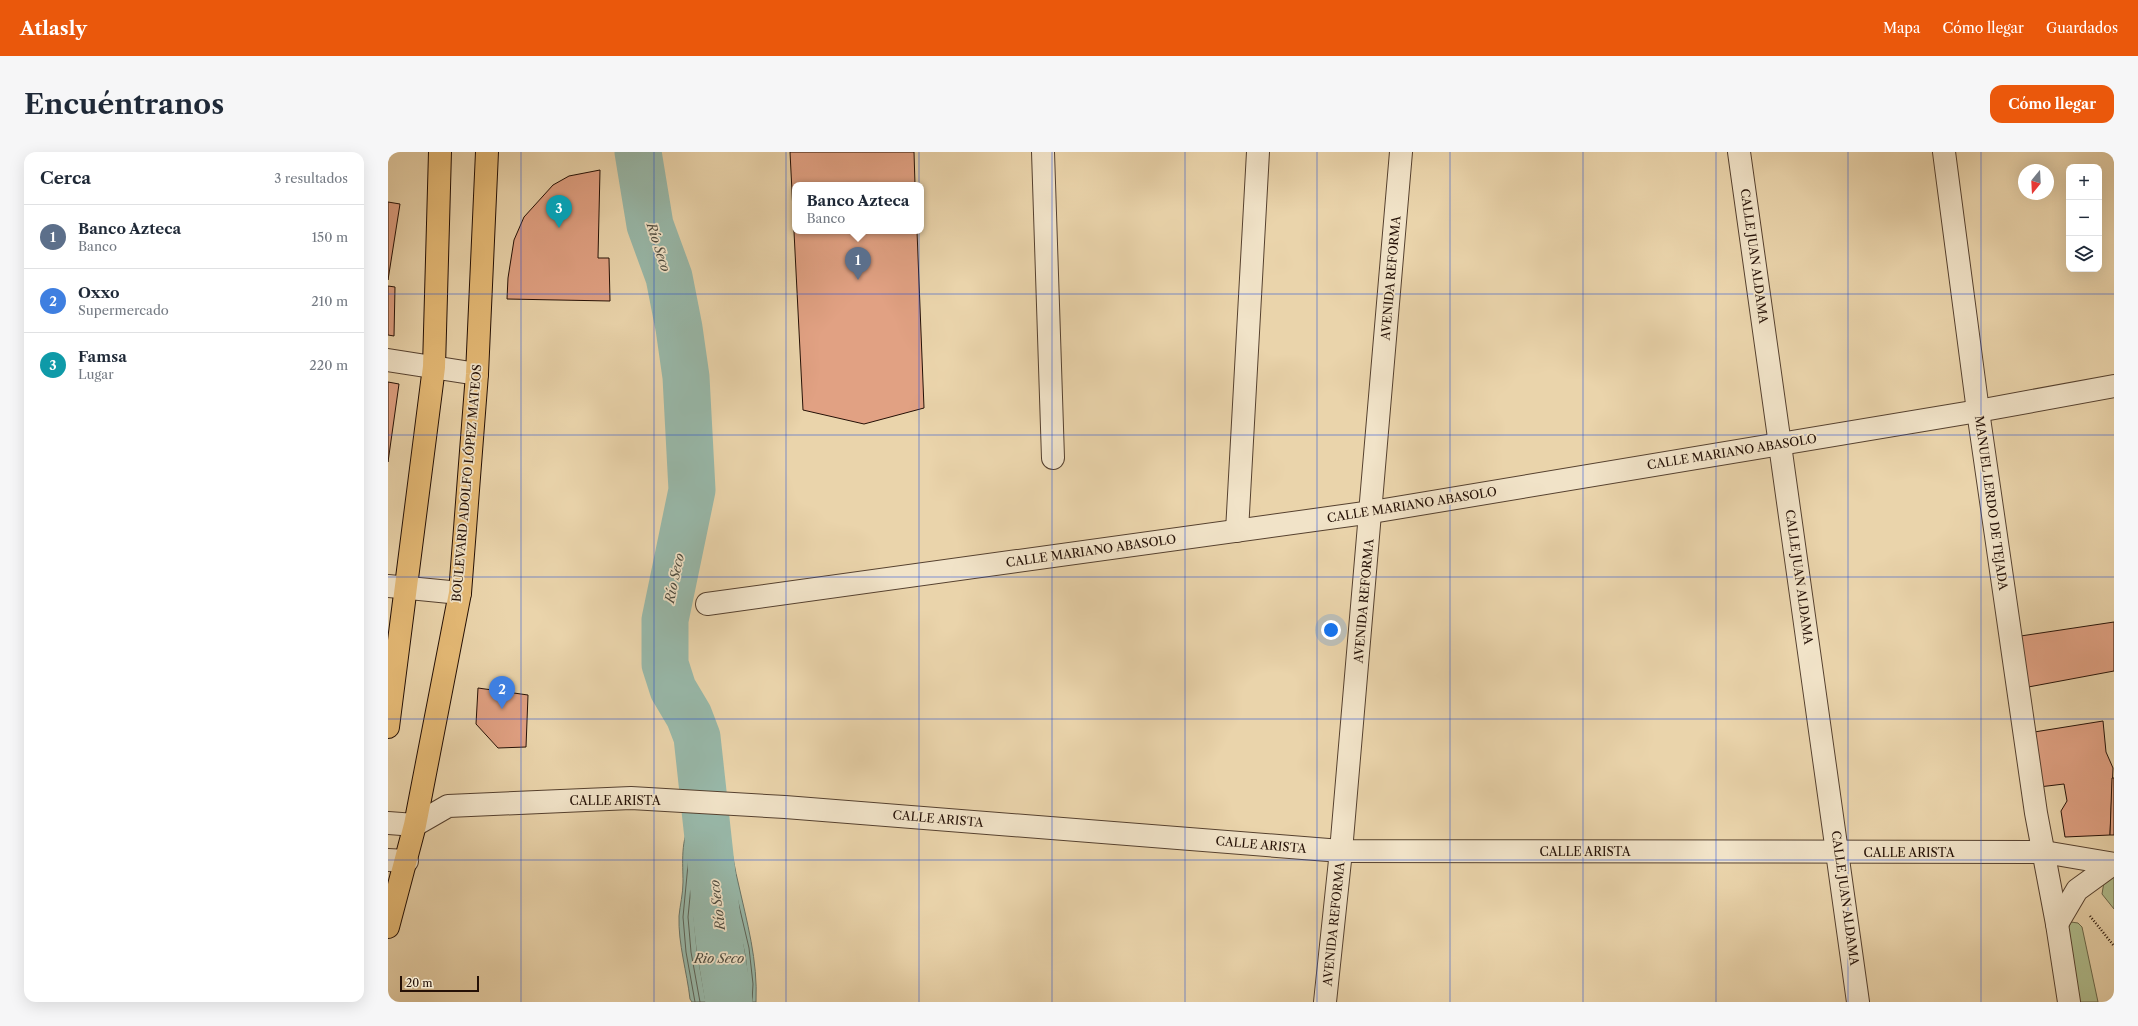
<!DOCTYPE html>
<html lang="es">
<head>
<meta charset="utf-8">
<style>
	body { margin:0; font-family:"Libre Caslon Text",serif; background:#f6f6f7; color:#1f2937 }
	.controls { position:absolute; right:12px; top:12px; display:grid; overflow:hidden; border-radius:8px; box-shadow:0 4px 16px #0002 }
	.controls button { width:36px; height:36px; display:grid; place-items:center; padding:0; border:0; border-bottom:1px solid #e0e1e3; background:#fff; color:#1f2937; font:20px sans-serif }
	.compass { position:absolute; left:1630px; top:12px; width:36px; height:36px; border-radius:50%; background:#fff; box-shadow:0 4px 16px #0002; rotate:198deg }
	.scale { position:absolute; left:12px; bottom:10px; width:79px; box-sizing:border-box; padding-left:4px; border:2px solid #241006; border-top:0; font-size:11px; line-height:14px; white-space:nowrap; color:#241006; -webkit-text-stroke:3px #f1e3c8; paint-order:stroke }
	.you { position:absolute; left:943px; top:478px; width:14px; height:14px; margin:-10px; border:3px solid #fff; border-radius:50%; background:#1a73e8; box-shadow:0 0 0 6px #1a73e833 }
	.badge { display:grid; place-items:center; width:26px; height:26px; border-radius:50%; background:#ea580c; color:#fff; font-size:13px; font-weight:700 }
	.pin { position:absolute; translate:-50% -33px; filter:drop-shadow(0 1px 2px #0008) }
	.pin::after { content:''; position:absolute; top:21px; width:14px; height:12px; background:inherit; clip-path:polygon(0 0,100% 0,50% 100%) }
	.popup { position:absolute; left:404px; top:30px; width:132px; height:52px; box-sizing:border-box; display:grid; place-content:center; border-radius:8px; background:#fff; filter:drop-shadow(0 1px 3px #0005); font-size:13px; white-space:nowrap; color:#747a83 }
	.popup b { font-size:15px; color:#1f2937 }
	.popup::after { content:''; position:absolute; left:50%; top:100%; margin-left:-8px; border:8px solid transparent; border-top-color:#fff }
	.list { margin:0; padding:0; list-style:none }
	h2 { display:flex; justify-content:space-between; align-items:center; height:52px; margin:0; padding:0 16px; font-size:17px }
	h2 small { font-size:13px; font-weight:400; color:#747a83 }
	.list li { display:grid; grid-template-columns:26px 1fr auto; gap:12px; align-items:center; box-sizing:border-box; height:64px; padding:0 16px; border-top:1px solid #e0e1e3 }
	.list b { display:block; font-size:15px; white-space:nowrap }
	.list p { margin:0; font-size:13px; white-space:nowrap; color:#747a83 }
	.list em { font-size:13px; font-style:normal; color:#747a83 }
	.icon { flex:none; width:22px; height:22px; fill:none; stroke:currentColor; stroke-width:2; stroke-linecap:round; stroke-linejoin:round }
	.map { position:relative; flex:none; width:1726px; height:850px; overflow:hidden; border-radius:12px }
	header { display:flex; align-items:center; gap:24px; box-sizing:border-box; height:56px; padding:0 20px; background:#ea580c; color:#fff }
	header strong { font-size:19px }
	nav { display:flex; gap:22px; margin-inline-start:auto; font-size:14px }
	.intro { display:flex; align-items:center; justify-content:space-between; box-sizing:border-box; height:96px; padding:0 24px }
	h1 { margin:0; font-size:28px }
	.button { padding:10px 18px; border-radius:12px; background:#ea580c; color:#fff; font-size:14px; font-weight:700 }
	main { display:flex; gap:24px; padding:0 24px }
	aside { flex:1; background:#fff; border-radius:12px; box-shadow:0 4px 16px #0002 }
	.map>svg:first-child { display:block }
	.green { fill:#b0be8e; stroke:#6a674a }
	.water { fill:#98b8a9; stroke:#6a7568 }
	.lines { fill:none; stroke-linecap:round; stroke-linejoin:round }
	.shore { stroke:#5e6458; stroke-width:1 }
	.river { stroke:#98b8a9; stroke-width:47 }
	.building { fill:#e1a183; stroke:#241006 }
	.minor-casing { stroke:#56412f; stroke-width:24 }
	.tertiary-casing { stroke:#56412f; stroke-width:24 }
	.primary-casing { stroke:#241006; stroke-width:24 }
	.path { stroke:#241006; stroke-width:2.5; stroke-dasharray:1 2; stroke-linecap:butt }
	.minor { stroke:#f1e3c8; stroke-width:22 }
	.tertiary { stroke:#f1e3c8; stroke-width:22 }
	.primary { stroke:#e5ba76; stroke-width:22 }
	.grid { fill:none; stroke:#1d4ed8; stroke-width:1; stroke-opacity:0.55 }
	.labels { text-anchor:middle; stroke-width:3.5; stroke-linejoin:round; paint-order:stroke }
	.street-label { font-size:12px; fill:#241006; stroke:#f1e3c8 }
	.water-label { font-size:13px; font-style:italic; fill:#4d4b3f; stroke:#f1e3c8 }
</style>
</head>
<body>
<header>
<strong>Atlasly</strong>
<nav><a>Mapa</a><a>Cómo llegar</a><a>Guardados</a></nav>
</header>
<div class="intro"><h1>Encuéntranos</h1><a class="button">Cómo llegar</a></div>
<main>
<aside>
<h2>Cerca<small>3 resultados</small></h2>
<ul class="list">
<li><span class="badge" style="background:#5c6f8a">1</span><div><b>Banco Azteca</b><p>Banco</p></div><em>150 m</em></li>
<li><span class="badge" style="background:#3f7fe0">2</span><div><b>Oxxo</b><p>Supermercado</p></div><em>210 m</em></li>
<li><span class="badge" style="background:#0f9aa8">3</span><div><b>Famsa</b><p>Lugar</p></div><em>220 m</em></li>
</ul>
</aside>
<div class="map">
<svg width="1726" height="850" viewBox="0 0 1726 850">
	<rect width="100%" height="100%" fill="#ead4ab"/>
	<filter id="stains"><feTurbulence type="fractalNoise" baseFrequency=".005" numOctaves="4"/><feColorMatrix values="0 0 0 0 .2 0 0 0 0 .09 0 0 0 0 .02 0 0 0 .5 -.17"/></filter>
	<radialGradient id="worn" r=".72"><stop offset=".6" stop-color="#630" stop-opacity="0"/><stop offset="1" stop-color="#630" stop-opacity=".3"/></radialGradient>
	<g class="green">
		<polygon points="1726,722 1726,757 1714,742 1716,730"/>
		<polygon points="1683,770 1690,771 1694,775 1710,850 1691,850 1680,777"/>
	</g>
	<path class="water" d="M319,666L331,669C345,691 344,706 350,730C359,770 370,809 368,850H304L302,847C299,820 290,792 291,764C292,753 295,742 295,730C295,712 292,686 304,670Z"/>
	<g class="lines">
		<g class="shore">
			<polyline points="307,850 298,800 295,765 303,681 307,674 319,670 329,673 337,687 342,702 344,724 361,796 365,832 364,850"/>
			<path d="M312,850L303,800L300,765L308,682L310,678L320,675L325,677C336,692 336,708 340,726C344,750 351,774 356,798C360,815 359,833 359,850"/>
			<polyline points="318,850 309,799 306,765 313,685 320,682 327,691 331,704 333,726 350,799 354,833 353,850"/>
		</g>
		<polyline class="river" points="250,0 262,73 281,125 291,176 298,225 304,338 277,468 277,512 285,537 301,564 309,585 332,795 341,850"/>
	</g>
	<g class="building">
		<polygon points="402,0 526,0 527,33 407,33 407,79 529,79 536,256 476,272 415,258"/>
		<polygon points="212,18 210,106 221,106 222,149 119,147 120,126 126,88 136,65 165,33 181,24"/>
		<polygon points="0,50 12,52 0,128"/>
		<polygon points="0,134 7,135 6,184 0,183"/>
		<polygon points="0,230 11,232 0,310"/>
		<polygon points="1726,470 1726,519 1635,536 1626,485"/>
		<polygon points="90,536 140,543 138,595 110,596 88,572"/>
		<polygon points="1715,569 1718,600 1725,616 1722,683 1677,685 1673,659 1679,649 1676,632 1651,635 1640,581"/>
		<polygon points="1724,626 1726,626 1726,683 1722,683"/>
	</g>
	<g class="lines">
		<defs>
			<g id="minor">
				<polyline points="655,0 665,306"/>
				<polyline points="1351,0 1470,850"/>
				<polyline points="1556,0 1590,259 1648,661 1669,772 1681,850"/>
				<polyline points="0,208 89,222"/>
				<polyline points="849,379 870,0"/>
				<polyline points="0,434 72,441"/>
				<polyline points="319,452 984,360 1590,259 1726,234"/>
				<polyline points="0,708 19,709"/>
				<polyline points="1669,772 1689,738 1725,712"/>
				<polyline points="937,850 953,699 1013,0"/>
			</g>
			<polyline id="tertiary" points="0,671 27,673 60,654 243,646 397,655 953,699 1656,700 1726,712"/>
			<g id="primary">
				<polyline points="0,575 46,215 52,0"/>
				<polyline points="0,775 27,673 72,441 89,222 99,0"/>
			</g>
		</defs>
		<use href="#minor" class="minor-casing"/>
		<use href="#tertiary" class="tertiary-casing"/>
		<use href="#primary" class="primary-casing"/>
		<polyline class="path" points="1702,764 1726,794"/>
		<use href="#minor" class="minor"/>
		<use href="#tertiary" class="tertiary"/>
		<use href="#primary" class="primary"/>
	</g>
	<path class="grid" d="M133,0V850M266,0V850M398,0V850M531,0V850M664,0V850M797,0V850M929,0V850M1062,0V850M1195,0V850M1328,0V850M1460,0V850M1593,0V850M0,142H1726M0,283H1726M0,425H1726M0,567H1726M0,708H1726"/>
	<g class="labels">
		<g class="street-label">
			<text transform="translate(1366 104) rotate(82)" y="4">CALLE JUAN ALDAMA</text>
			<text transform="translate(1003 126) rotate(-85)" y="4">AVENIDA REFORMA</text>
			<text transform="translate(1344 300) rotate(-9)" y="4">CALLE MARIANO ABASOLO</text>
			<text transform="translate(79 331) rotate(-85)" y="4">BOULEVARD ADOLFO LÓPEZ MATEOS</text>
			<text transform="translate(1603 351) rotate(82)" y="4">MANUEL LERDO DE TEJADA</text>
			<text transform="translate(1024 353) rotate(-9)" y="4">CALLE MARIANO ABASOLO</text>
			<text transform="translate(703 399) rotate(-8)" y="4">CALLE MARIANO ABASOLO</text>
			<text transform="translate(1411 425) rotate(82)" y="4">CALLE JUAN ALDAMA</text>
			<text transform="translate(976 449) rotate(-85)" y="4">AVENIDA REFORMA</text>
			<text x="227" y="653">CALLE ARISTA</text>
			<text transform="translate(550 667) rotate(5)" y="4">CALLE ARISTA</text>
			<text transform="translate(873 693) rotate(5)" y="4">CALLE ARISTA</text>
			<text x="1197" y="704">CALLE ARISTA</text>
			<text x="1521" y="705">CALLE ARISTA</text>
			<text transform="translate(1457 746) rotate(82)" y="4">CALLE JUAN ALDAMA</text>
			<text transform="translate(946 772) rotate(-84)" y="4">AVENIDA REFORMA</text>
		</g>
		<g class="water-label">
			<text transform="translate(271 95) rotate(72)" y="5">Río Seco</text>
			<text transform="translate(286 426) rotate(-78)" y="5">Río Seco</text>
			<text transform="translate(329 753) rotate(-97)" y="5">Río Seco</text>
			<text x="331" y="811">Rio Seco</text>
		</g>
	</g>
	<rect width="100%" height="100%" filter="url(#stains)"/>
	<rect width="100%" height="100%" fill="url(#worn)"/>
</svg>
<div class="controls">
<button>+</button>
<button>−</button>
<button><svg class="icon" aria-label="layers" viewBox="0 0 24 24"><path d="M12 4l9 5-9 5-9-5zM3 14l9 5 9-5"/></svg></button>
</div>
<svg class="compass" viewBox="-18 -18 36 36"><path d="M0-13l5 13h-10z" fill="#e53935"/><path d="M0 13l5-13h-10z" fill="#747a83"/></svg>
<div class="scale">20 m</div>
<div class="you"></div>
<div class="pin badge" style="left:470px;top:128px;background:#5c6f8a">1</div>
<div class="popup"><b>Banco Azteca</b>Banco</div>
<div class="pin badge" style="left:114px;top:557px;background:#3f7fe0">2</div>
<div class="pin badge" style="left:171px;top:76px;background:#0f9aa8">3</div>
</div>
</main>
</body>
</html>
